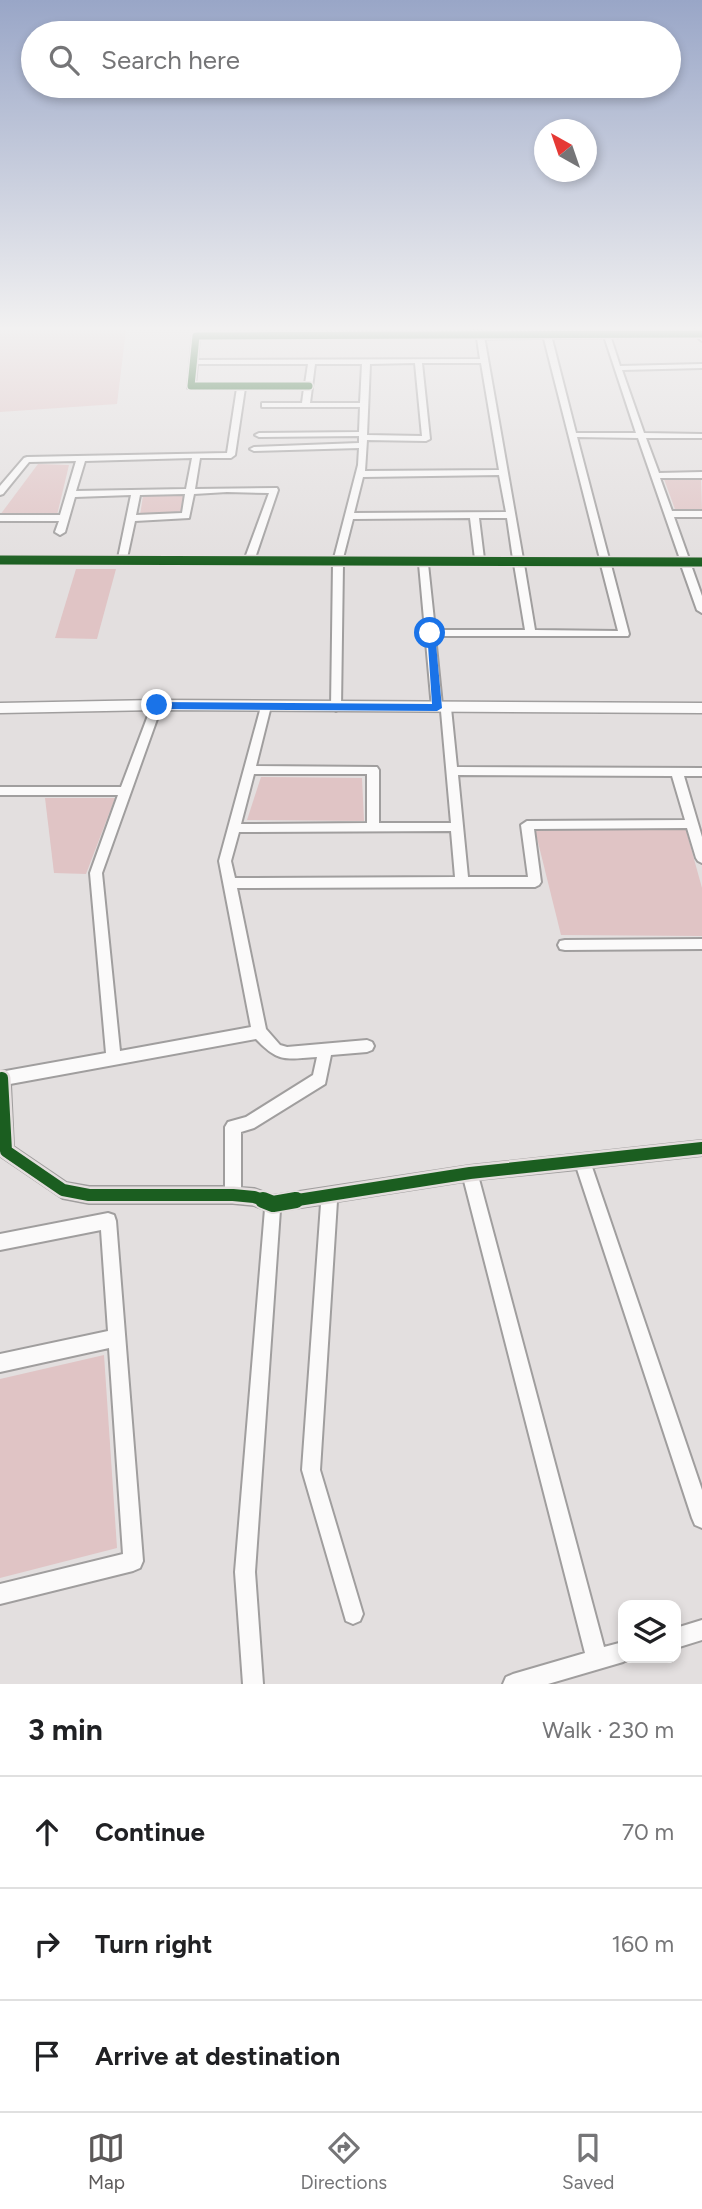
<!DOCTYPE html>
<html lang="en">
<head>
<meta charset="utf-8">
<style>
	body { margin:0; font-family:Figtree,sans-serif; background:#f2f2f2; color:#202124 }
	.controls { position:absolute; right:21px; bottom:21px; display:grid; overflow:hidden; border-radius:14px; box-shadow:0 4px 10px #0003 }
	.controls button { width:63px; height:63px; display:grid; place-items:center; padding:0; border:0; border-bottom:2px solid #e0e0e0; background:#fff; color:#202124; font:35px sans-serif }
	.compass { position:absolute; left:534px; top:119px; width:63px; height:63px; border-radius:50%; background:#fff; box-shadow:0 4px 10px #0003; rotate:320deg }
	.stop { position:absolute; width:21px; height:21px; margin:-16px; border:5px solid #1a73e8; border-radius:50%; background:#fff }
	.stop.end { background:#1a73e8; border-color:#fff; box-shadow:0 2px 7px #0008 }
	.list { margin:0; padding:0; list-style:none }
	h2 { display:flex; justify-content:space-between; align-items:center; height:91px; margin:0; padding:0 28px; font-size:30px }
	h2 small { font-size:23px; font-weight:400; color:#757577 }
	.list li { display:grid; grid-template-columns:46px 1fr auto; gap:21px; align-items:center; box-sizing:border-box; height:112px; padding:0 28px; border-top:2px solid #e0e0e0 }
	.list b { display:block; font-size:26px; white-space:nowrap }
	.list em { font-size:23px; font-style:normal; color:#757577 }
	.icon { flex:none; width:38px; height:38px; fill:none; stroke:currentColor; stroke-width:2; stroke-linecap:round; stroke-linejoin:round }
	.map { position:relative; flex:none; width:702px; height:1684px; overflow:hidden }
	.search { position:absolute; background:#fff; box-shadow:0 4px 10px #0003; left:21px; right:21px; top:21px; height:77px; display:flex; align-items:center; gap:18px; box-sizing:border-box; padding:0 24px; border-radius:38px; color:#757577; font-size:26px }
	.sheet { height:427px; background:#fff }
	nav { display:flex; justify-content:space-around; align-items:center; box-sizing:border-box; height:98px; border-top:2px solid #e0e0e0; background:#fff; font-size:19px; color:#757577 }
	nav a { display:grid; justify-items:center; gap:4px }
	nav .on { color:#5c5959 }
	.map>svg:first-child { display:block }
	.green { fill:#e0c4c5 }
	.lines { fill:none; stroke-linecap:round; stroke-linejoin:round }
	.street-casing { stroke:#a09e9e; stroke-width:4 }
	.secondary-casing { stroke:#a09e9e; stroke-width:3 }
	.street { fill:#fbfafa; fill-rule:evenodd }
	.secondary { fill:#fbfafa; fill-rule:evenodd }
	.cycleway-far3-casing { stroke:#e4dede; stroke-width:10 }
	.cycleway-far2-casing { stroke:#e4dede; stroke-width:12 }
	.cycleway-far1-casing { stroke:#e4dede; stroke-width:17 }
	.cycleway-casing { stroke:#e4dede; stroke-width:20 }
	.cycleway-far3 { stroke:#1b5e20; stroke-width:7 }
	.cycleway-far2 { stroke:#1b5e20; stroke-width:9 }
	.cycleway-far1 { stroke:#1b5e20; stroke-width:12 }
	.cycleway { stroke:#1b5e20; stroke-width:16 }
	.route { fill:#1a73e8 }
</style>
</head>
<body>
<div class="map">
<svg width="702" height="1684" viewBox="0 0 702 1684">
	<rect width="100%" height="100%" fill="#e3dfdf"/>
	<g class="green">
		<polygon points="0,330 126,330 117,404 0,412"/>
		<polygon points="38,464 69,465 57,515 0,515"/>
		<polygon points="664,479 701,479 702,512 676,512"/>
		<polygon points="184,495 182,514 140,515 143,496"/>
		<polygon points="76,569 116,569 97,639 55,638"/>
		<polygon points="261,777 362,778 364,821 247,820"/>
		<polygon points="45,798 115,798 86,874 54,873"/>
		<polygon points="535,830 686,830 702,888 702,936 561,935"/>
		<polygon points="104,1355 117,1548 0,1578 0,1379"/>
	</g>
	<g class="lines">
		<defs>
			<g id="street">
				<polygon points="689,330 697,330 702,335 702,341"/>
				<path d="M547,333L551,335L576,433H636L603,333L610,335L620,366L702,364V368L622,370L644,433L702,434V438H646L659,473L702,472V478H660L672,511H702V517H674L689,559H702V565H691L702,596V613L697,610L681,565H611L629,634L628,636H435L442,705H450L451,708L457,767L702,768V776H684L702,837V863L698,861L696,858L687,828L534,829L541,882L539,885L535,887L237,888L266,1029L280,1045L287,1047L367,1040L372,1042L374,1046L372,1050L367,1052L331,1055L325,1084L254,1128L241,1132V1188L254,1189L273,1196L470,1166L702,1141V1155L592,1167L702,1490V1528L695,1525L692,1518L577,1169L479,1179L604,1647L623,1642V1658H631L623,1662L548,1684H503L506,1677L513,1674L585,1653L464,1181L337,1201L320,1470L363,1614L360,1621L353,1624L346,1621L302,1470L321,1204L280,1210L255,1572L263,1684H243L235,1572L265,1209L254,1205L233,1203H89L63,1198L1,1156L0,1072L106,1053L90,873L118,795H0V787H121L152,705L157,701L161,702L162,705L102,873L120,1051L251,1027L219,861L262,703H270L271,706L256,766L377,767L379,770V823H451L441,711H433L432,708L419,564H343L341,707L336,711L331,707L333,564L0,563V557L118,558L131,495L75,497L65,532L60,535L55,532L59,521H0V515H60L76,461L29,462L3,494L0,495V486L24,458L27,457L227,453L237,388H188L193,334H480L484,336L523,559H600L543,335ZM199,338H477L480,359L197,360ZM415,363L422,436L367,435L370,364ZM422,363H481L499,470L365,471L367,440L426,441L430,439ZM197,364H308L305,384H195ZM315,364H362L360,403H310ZM245,388H304L302,403H262V407H360L359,432L259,433L255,435L259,437L359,436V443L254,447L250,449L254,451L359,448L358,465L334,558H255L278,490L277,488L195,489L200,458H231L235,455ZM577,437L638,438L680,559H609ZM192,458L186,489L76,491L85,461ZM499,475L506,512L354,513L363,477ZM227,492L269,493L245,558H127L135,521L189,518L194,494ZM185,494L182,513L136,515L140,495ZM470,518L475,559L343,558L353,519ZM479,518H507L513,559H484ZM428,564H514L525,630H435ZM524,564L601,565L618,631L535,630ZM254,774H367V823L241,824ZM458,775L672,776L685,820L527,821L521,825L528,877H468ZM451,831L455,877L235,878L231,861L239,832ZM256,1039C279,1063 285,1059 317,1057L313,1075L246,1117L228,1122L225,1127V1187H89L66,1183L13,1147L10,1084Z"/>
				<polygon points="702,939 702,949 565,950 560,949 558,945 560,941 565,940"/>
				<polygon points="108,1213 114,1215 116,1221 143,1561 140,1568 133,1571 0,1604 0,1584 123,1554 109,1348 0,1372 0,1354 108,1331 101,1230 0,1250 0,1234"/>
				<polygon points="702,1620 702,1640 676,1648 676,1628"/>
			</g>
			<g id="secondary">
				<polygon points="473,330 483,330 484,333 702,331 702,337 480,339 476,338"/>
				<polygon points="157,700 702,703 702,713 157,710 0,713 0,703"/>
			</g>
		</defs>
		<use href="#street" class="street-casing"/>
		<use href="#secondary" class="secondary-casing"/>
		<use href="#street" class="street"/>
		<use href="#secondary" class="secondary"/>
		<defs>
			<polyline id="cycleway-far3" points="309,386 191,386 196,336 702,334"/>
			<polyline id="cycleway-far2" points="0,560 702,562"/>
			<g id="cycleway-far1">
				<polyline points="2,1078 6,1151 63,1190 89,1195 233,1195 254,1197 268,1202"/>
				<polyline points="285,1202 470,1173 702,1148"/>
			</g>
			<polyline id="cycleway" points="263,1200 273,1204 296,1200"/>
		</defs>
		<use href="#cycleway-far3" class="cycleway-far3-casing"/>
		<use href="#cycleway-far2" class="cycleway-far2-casing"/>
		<use href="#cycleway-far1" class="cycleway-far1-casing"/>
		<use href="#cycleway" class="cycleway-casing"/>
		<use href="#cycleway-far3" class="cycleway-far3"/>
		<use href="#cycleway-far2" class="cycleway-far2"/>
		<use href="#cycleway-far1" class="cycleway-far1"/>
		<use href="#cycleway" class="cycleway"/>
	</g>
	<linearGradient id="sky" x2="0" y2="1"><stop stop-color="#99a6c7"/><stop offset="0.58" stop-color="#f2f1f1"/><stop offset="1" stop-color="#f2f1f1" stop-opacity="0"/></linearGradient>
	<rect width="702" height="566" fill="url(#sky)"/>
	<polygon class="route" points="427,631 435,633 442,708 437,711 157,709 152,705 157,702 432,704"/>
</svg>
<div class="controls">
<button><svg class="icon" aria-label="layers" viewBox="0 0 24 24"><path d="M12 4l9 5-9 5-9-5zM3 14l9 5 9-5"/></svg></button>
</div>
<svg class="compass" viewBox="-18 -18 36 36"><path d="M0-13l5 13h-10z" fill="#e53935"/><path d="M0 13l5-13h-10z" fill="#757577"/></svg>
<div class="stop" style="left:430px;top:633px"></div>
<div class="stop end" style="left:157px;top:705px"></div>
<div class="search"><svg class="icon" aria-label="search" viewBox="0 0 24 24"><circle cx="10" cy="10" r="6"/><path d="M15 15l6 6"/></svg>Search here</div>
</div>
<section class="sheet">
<h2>3 min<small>Walk · 230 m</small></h2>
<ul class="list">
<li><svg class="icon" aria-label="ahead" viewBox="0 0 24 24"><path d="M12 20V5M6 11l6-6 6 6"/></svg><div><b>Continue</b></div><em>70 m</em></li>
<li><svg class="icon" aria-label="right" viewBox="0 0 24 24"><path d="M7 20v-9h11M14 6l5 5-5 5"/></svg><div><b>Turn right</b></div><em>160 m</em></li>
<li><svg class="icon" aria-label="arrive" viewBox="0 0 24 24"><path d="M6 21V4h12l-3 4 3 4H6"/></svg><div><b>Arrive at destination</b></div></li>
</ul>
</section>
<nav>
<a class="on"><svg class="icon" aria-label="map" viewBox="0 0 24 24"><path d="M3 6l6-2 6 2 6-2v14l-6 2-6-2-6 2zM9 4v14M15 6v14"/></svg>Map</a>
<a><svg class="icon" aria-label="directions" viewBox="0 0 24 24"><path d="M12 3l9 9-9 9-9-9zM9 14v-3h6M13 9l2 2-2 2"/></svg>Directions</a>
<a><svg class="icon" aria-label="saved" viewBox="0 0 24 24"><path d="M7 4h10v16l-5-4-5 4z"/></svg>Saved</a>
</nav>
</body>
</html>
